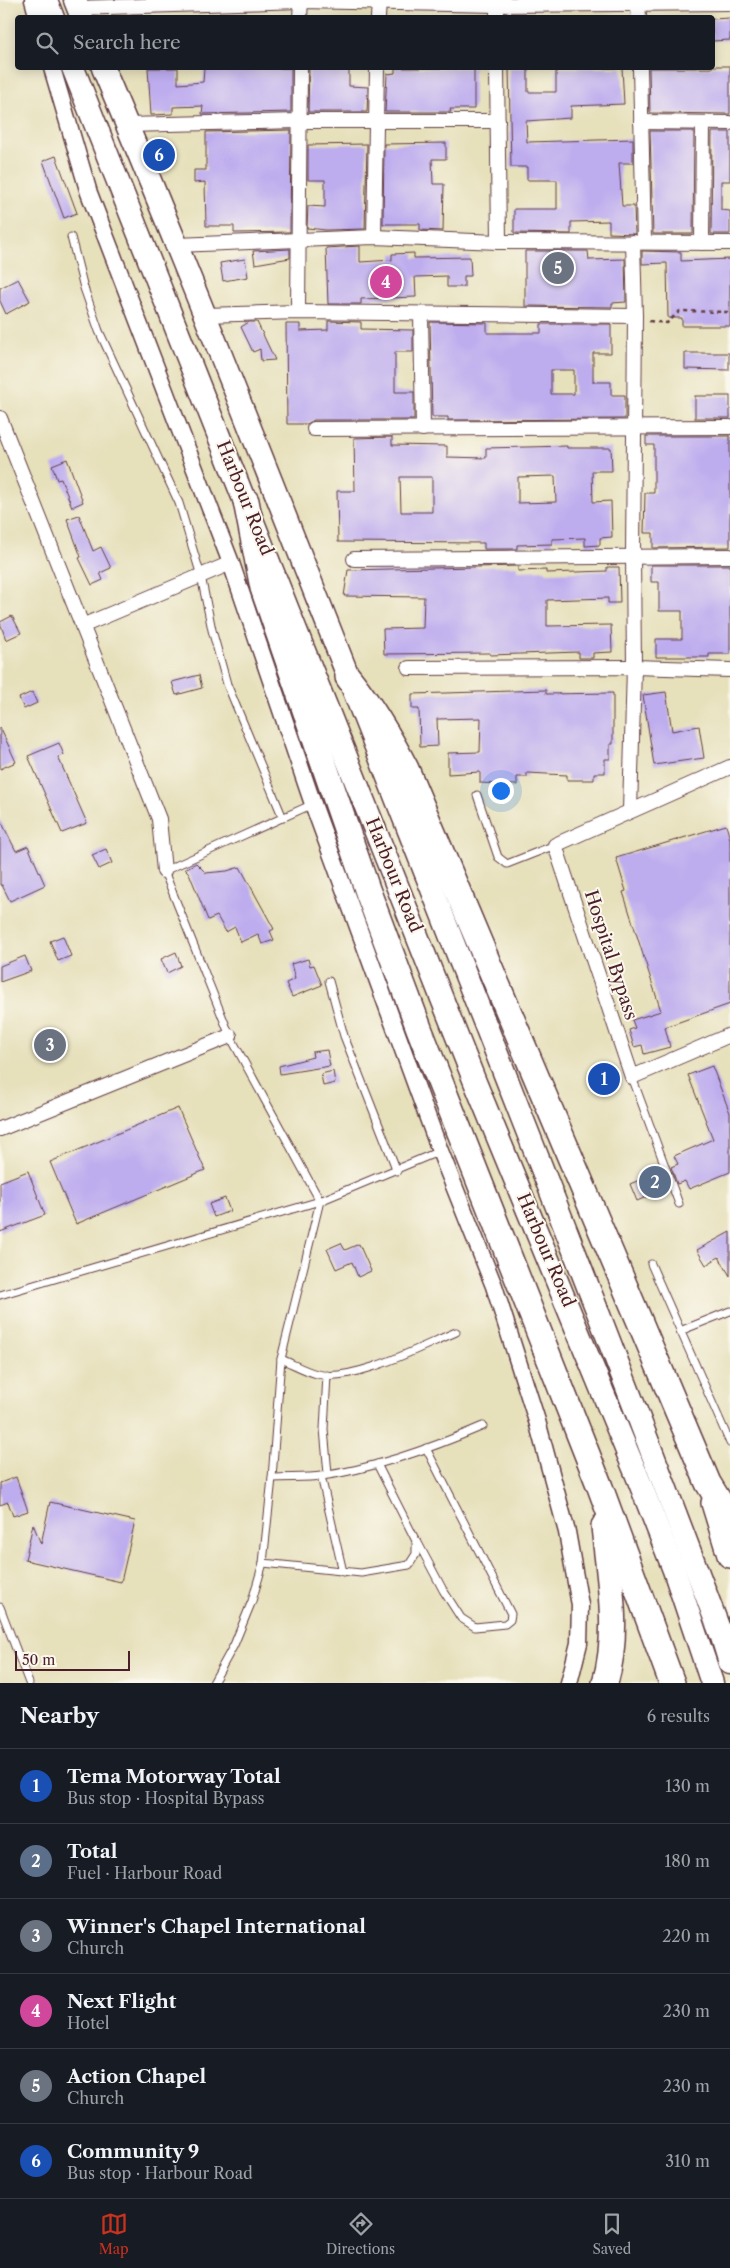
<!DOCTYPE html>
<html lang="en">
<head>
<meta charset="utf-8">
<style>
	body { margin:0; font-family:"Libre Caslon Text",serif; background:#20242c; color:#f1f3f6 }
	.scale { position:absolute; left:15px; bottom:12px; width:115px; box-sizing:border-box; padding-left:5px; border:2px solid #4a1f2b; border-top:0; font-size:14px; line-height:18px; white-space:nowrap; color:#4a1f2b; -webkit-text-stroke:4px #fbf7ec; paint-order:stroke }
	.you { position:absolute; left:500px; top:790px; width:18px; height:18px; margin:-12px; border:4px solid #fff; border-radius:50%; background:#1a73e8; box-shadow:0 0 0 8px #1a73e833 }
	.badge { display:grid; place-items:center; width:32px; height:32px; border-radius:50%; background:#c8321e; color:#fff; font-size:16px; font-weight:700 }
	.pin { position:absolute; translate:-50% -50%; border:2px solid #fff; box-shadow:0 1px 5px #0006 }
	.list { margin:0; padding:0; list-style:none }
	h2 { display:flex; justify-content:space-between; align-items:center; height:65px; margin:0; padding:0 20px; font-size:21px }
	h2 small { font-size:16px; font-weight:400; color:#9ea1a6 }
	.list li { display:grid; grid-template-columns:32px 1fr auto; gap:15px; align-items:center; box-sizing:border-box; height:75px; padding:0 20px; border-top:1px solid #363941 }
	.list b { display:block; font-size:19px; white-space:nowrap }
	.list p { margin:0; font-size:16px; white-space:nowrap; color:#9ea1a6 }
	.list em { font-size:16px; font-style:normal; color:#9ea1a6 }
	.icon { flex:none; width:28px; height:28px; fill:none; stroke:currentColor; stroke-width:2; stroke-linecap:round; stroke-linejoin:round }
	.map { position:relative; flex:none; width:730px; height:1683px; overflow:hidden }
	.search { position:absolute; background:#171b24; box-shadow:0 2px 12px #0003; left:15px; right:15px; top:15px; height:55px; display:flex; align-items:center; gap:12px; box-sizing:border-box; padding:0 18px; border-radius:5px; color:#9ea1a6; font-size:19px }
	.sheet { height:515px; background:#171b24 }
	nav { display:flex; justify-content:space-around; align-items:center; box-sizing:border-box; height:70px; border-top:1px solid #363941; background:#171b24; font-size:14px; color:#9ea1a6 }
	nav a { display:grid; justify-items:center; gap:2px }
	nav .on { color:#c8321e }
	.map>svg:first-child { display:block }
	.building { fill:#bdacee; fill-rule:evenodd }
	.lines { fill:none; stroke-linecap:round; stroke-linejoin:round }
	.service-casing { stroke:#613c41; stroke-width:9 }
	.minor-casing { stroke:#613c41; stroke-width:16 }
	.tertiary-casing { stroke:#613c41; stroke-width:19 }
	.trunk-casing { stroke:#613c41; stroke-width:25 }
	.motorway-casing { stroke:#613c41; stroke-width:28 }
	.path { stroke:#613c41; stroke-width:2.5; stroke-dasharray:4 4; stroke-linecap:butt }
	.service { stroke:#fff; stroke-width:7 }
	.minor { stroke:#fff; stroke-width:14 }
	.tertiary { stroke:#fff; stroke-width:16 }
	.trunk { stroke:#fff; stroke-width:22 }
	.motorway { stroke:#fff; stroke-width:25 }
	.labels { text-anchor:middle; stroke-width:4; stroke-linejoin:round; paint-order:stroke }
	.street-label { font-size:18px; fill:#4a1f2b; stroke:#fbf7ec }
</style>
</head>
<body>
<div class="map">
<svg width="730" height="1683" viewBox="0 0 730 1683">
	<rect width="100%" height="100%" fill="#fbf7ec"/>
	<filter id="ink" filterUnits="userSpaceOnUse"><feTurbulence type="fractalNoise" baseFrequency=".02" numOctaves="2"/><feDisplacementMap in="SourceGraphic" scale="10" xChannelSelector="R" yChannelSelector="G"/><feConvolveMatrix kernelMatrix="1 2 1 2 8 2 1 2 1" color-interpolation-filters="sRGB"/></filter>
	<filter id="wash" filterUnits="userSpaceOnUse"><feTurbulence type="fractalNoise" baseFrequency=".0096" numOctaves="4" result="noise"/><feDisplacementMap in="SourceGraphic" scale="20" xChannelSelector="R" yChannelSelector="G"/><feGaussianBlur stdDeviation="1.12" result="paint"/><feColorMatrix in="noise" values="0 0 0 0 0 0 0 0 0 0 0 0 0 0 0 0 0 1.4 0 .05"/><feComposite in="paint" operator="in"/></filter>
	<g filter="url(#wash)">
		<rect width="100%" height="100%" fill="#e6e0bb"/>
		<g id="blocks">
			<g class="building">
				<polygon points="730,18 730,40 712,41 712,19"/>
				<polygon points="712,66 730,66 730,114 650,113 649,68 712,68"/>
				<polygon points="148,68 178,68 178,84 203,82 204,68 291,68 291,112 202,114 203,106 173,107 173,114 151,115"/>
				<polygon points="309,68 349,68 349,86 368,87 367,112 308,112"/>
				<polygon points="395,68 474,68 474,109 450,109 451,112 385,112 387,74 395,73"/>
				<polygon points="509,68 528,68 528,92 556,92 556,68 622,68 624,104 571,106 571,118 526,121 527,142 633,139 633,163 619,163 622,206 634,206 635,234 609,233 609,221 571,222 571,234 514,233 514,209 557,209 557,180 527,180 527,167 511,167"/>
				<polygon points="291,130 290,232 234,233 234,226 206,226 205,182 194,183 194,170 206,170 206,132"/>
				<polygon points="650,131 694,131 693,234 653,234"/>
				<polygon points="712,132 730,132 730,181 721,181 721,210 730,211 730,234 711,234"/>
				<polygon points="446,143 446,159 432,159 433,184 444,184 443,231 420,230 420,224 383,224 384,144"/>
				<polygon points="367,144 365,229 326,230 307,228 308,206 325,207 325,180 308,180 308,145"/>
				<polygon points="56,156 77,213 64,218 43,161"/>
				<polygon points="360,246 360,262 392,260 392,254 414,253 414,258 470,257 471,276 464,276 464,287 447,287 447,276 415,277 416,297 361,299 361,304 328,304 326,248"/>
				<polygon points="290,249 290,258 255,264 253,251"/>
				<polygon points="525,251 588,251 589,260 625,259 626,302 612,303 612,307 525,306"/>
				<polygon points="642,251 681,252 681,261 730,259 730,326 682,326 682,318 668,318 667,263 642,264"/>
				<polygon points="245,259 248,277 223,281 220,263"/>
				<polygon points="18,279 30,301 6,314 0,301 0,288"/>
				<polygon points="328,321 361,322 361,329 413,330 413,352 395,352 395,392 414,392 414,420 314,420 307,424 287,424 286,324 300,324 300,331 328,330"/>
				<polygon points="249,322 257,322 275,360 261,361 260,349 253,352 241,327"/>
				<path d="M430,322L487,323V333H541V324H611V353H593V382H611V395H625V419L448,420V417H432ZM551,370H574V394H551Z"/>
				<polygon points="685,353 729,353 729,370 685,369"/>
				<rect x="695" y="396" width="35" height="22"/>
				<polygon points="646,436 730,436 730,547 653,548 653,533 644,533 645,493 654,493 654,445 646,445"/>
				<path d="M392,437V445L447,446V457L486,458V448L567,446V448H611L612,471H592L593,502L611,501L612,537L600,538V545L585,546V538L552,539V544L517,545V549H484V543L338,542L337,491H355L354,438ZM555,476L556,502L518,503V477ZM400,477H432V512H401Z"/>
				<polygon points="67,459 83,502 72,507 61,479 57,480 52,465"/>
				<polygon points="79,515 93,551 101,547 111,568 100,573 103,580 92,585 79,558 81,557 67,519"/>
				<polygon points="651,565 730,565 730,654 709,654 709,657 656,657 656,639 682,639 682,611 659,611 659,582 651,582"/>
				<polygon points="518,566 518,571 546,570 546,573 607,571 607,567 619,567 620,603 608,603 608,598 547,600 547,626 611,625 612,652 593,653 593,658 579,658 579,652 490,655 490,653 384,654 383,629 423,628 424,597 344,596 348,570"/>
				<polygon points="12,616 21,633 6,640 0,622"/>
				<polygon points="199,675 202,688 176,695 172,682"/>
				<polygon points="546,690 546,694 613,693 613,744 610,744 610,759 605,759 605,773 594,773 594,780 567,780 567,775 527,773 527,777 517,777 517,785 480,783 480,772 448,774 448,753 480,752 481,718 437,719 438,746 420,747 419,709 412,709 412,694"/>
				<polygon points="32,692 37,703 24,709 19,698"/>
				<polygon points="666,692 672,731 699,726 704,758 654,765 643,695"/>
				<polygon points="0,727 16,762 0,769"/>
				<polygon points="59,743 64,755 58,757 87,823 62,833 28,756"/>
				<polygon points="0,819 16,851 28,846 45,885 10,901 2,885 0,885"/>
				<polygon points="726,825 730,839 730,1004 665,1027 670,1047 644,1054 642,1045 634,1047 629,1030 635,1028 632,1020 661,1011 623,892 626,891 616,858"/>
				<polygon points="106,849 112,863 99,869 92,855"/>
				<polygon points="196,863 206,873 227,871 240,867 274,929 270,931 274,940 262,944 258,934 241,942 235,927 226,932 217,916 208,920 189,873 185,869"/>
				<polygon points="63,936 71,956 58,961 50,941"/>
				<polygon points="176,952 181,966 167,973 161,959"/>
				<polygon points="25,956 31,971 0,982 0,966"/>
				<polygon points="308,959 310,966 314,965 322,985 292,997 286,983 295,979 291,964"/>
				<polygon points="327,1050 330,1066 280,1074 279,1066 313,1057 312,1052"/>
				<polygon points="712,1066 730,1113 730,1172 689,1189 685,1181 677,1184 671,1167 678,1164 674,1156 713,1139 688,1075"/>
				<polygon points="333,1071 335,1083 323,1086 321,1074"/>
				<polygon points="178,1108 205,1170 76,1224 50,1162"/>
				<polygon points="28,1171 45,1215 0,1232 0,1182"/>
				<polygon points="661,1171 668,1188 637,1201 630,1184"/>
				<polygon points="225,1198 230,1211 214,1217 209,1204"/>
				<polygon points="730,1232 730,1276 719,1257 706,1265 697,1250"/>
				<polygon points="341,1243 345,1250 359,1244 371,1271 358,1277 352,1262 336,1269 327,1249"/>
				<polygon points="16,1477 28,1511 13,1516 8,1502 0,1505 0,1483"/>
				<polygon points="50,1502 135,1521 121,1582 25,1560 33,1524 41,1544"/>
			</g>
		</g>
	</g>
	<g filter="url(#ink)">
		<use href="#blocks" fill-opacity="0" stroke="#613c41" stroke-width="1"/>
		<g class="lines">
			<defs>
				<g id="service">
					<polyline points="71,237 84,288 99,331 179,503 201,576 212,630 227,684 283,818"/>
					<polyline points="477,795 498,857 507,864 555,845"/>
					<polyline points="313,804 164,871 230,1036 320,1201 281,1359 272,1478 263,1563 361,1573 409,1565 416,1554 416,1541 377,1464"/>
					<polyline points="329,981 344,1036 397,1171"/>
					<polyline points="632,1077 679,1204"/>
					<polyline points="651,1264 730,1443"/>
					<polyline points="0,1295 320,1201 440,1151"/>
					<polyline points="680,1331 730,1311"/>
					<path d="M281,1359C293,1364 305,1371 317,1374C353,1383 420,1347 456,1332"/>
					<polyline points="327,1375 324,1429 328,1474"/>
					<polyline points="321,1476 343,1572"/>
					<path d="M272,1478C289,1477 306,1478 322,1476C377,1468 432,1448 483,1426"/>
					<polyline points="417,1541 443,1590 461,1618 475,1627 505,1624 510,1620 511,1614 426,1448"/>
					<polyline points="0,1607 29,1683"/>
					<polyline points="213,1683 234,1645 252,1601 263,1563"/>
				</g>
				<g id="minor">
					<polyline points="497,0 497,18"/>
					<polyline points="638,0 639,18"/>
					<polyline points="78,8 301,1 497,5 730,3"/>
					<polyline points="300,18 301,0"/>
					<polyline points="378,18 379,0"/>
					<polyline points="497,68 499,242"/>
					<polyline points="640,68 644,242"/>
					<polyline points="641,122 730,123"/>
					<polyline points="127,125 299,121 498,121"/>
					<polyline points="374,237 377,68"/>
					<polyline points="702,243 703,123"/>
					<polyline points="177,245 374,237 499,242 730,243"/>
					<polyline points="298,312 300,68"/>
					<polyline points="421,314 423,429"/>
					<polyline points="205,315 298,312 635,316"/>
					<polyline points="0,418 159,819 164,871"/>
					<polyline points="314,429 730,427"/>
					<polyline points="354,559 730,556"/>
					<polyline points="82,626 231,563"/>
					<polyline points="409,668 634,667 730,670"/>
					<polyline points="730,767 555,845 632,1077 730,1035"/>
					<polyline points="630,811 634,667 633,555 635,316 633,242"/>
					<polyline points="0,1129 230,1036"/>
				</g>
				<g id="tertiary">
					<polyline points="33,0 38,18"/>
					<polyline points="52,68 89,193 231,563 313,804 440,1151 494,1286 537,1421 567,1532 580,1605 579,1643 569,1683"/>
				</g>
				<g id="trunk">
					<polyline points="46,0 53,18"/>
					<polyline points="75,0 82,18"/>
					<polyline points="73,68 475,1082 638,1478 674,1570 712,1683"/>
					<path d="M103,68C189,271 269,476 350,681C475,999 602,1317 722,1637L730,1663"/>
				</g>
				<g id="motorway">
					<polyline points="246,501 263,588 368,892 420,1031 600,1487 672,1683"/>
					<path d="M348,677C371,706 389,736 406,769L708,1483L730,1519"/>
					<polyline points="714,1503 730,1555"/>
					<path d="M604,1526C609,1579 620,1631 605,1683"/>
				</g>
			</defs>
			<use href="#service" class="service-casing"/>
			<use href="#minor" class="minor-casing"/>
			<use href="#tertiary" class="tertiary-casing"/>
			<use href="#trunk" class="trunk-casing"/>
			<use href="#motorway" class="motorway-casing"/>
			<polyline class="path" points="649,321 667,323 680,311 730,312"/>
			<use href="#service" class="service"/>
			<use href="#minor" class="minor"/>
			<use href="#tertiary" class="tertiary"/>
			<use href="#trunk" class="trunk"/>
			<use href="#motorway" class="motorway"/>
		</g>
	</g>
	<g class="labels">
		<g class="street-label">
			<text transform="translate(245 498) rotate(68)" y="6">Harbour Road</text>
			<text transform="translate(394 875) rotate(68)" y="6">Harbour Road</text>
			<text transform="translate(611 955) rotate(72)" y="6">Hospital Bypass</text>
			<text transform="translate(546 1250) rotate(67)" y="6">Harbour Road</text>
		</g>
	</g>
</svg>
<div class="scale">50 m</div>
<div class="you"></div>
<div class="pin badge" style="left:604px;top:1079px;background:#1a4fb4">1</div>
<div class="pin badge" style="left:655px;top:1182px;background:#5c6f8a">2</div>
<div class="pin badge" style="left:50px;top:1045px;background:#6b7280">3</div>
<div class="pin badge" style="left:386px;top:282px;background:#d1479c">4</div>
<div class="pin badge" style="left:558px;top:268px;background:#6b7280">5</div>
<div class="pin badge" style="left:159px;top:155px;background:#1a4fb4">6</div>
<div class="search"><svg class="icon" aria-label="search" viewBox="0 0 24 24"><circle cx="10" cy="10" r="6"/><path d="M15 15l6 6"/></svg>Search here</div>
</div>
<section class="sheet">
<h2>Nearby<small>6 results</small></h2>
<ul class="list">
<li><span class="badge" style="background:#1a4fb4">1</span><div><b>Tema Motorway Total</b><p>Bus stop · Hospital Bypass</p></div><em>130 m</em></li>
<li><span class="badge" style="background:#5c6f8a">2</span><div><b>Total</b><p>Fuel · Harbour Road</p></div><em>180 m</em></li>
<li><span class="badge" style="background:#6b7280">3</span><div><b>Winner's Chapel International</b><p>Church</p></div><em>220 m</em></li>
<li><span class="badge" style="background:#d1479c">4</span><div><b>Next Flight</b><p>Hotel</p></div><em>230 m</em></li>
<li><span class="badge" style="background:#6b7280">5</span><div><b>Action Chapel</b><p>Church</p></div><em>230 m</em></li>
<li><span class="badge" style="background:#1a4fb4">6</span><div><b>Community 9</b><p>Bus stop · Harbour Road</p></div><em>310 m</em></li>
</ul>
</section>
<nav>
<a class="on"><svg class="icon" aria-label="map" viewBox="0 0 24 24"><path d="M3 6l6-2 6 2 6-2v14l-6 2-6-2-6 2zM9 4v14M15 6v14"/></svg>Map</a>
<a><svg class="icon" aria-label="directions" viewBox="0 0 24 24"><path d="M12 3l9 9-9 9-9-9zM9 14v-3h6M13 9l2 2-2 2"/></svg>Directions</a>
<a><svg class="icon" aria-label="saved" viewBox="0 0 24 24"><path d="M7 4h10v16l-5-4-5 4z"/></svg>Saved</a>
</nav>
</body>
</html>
